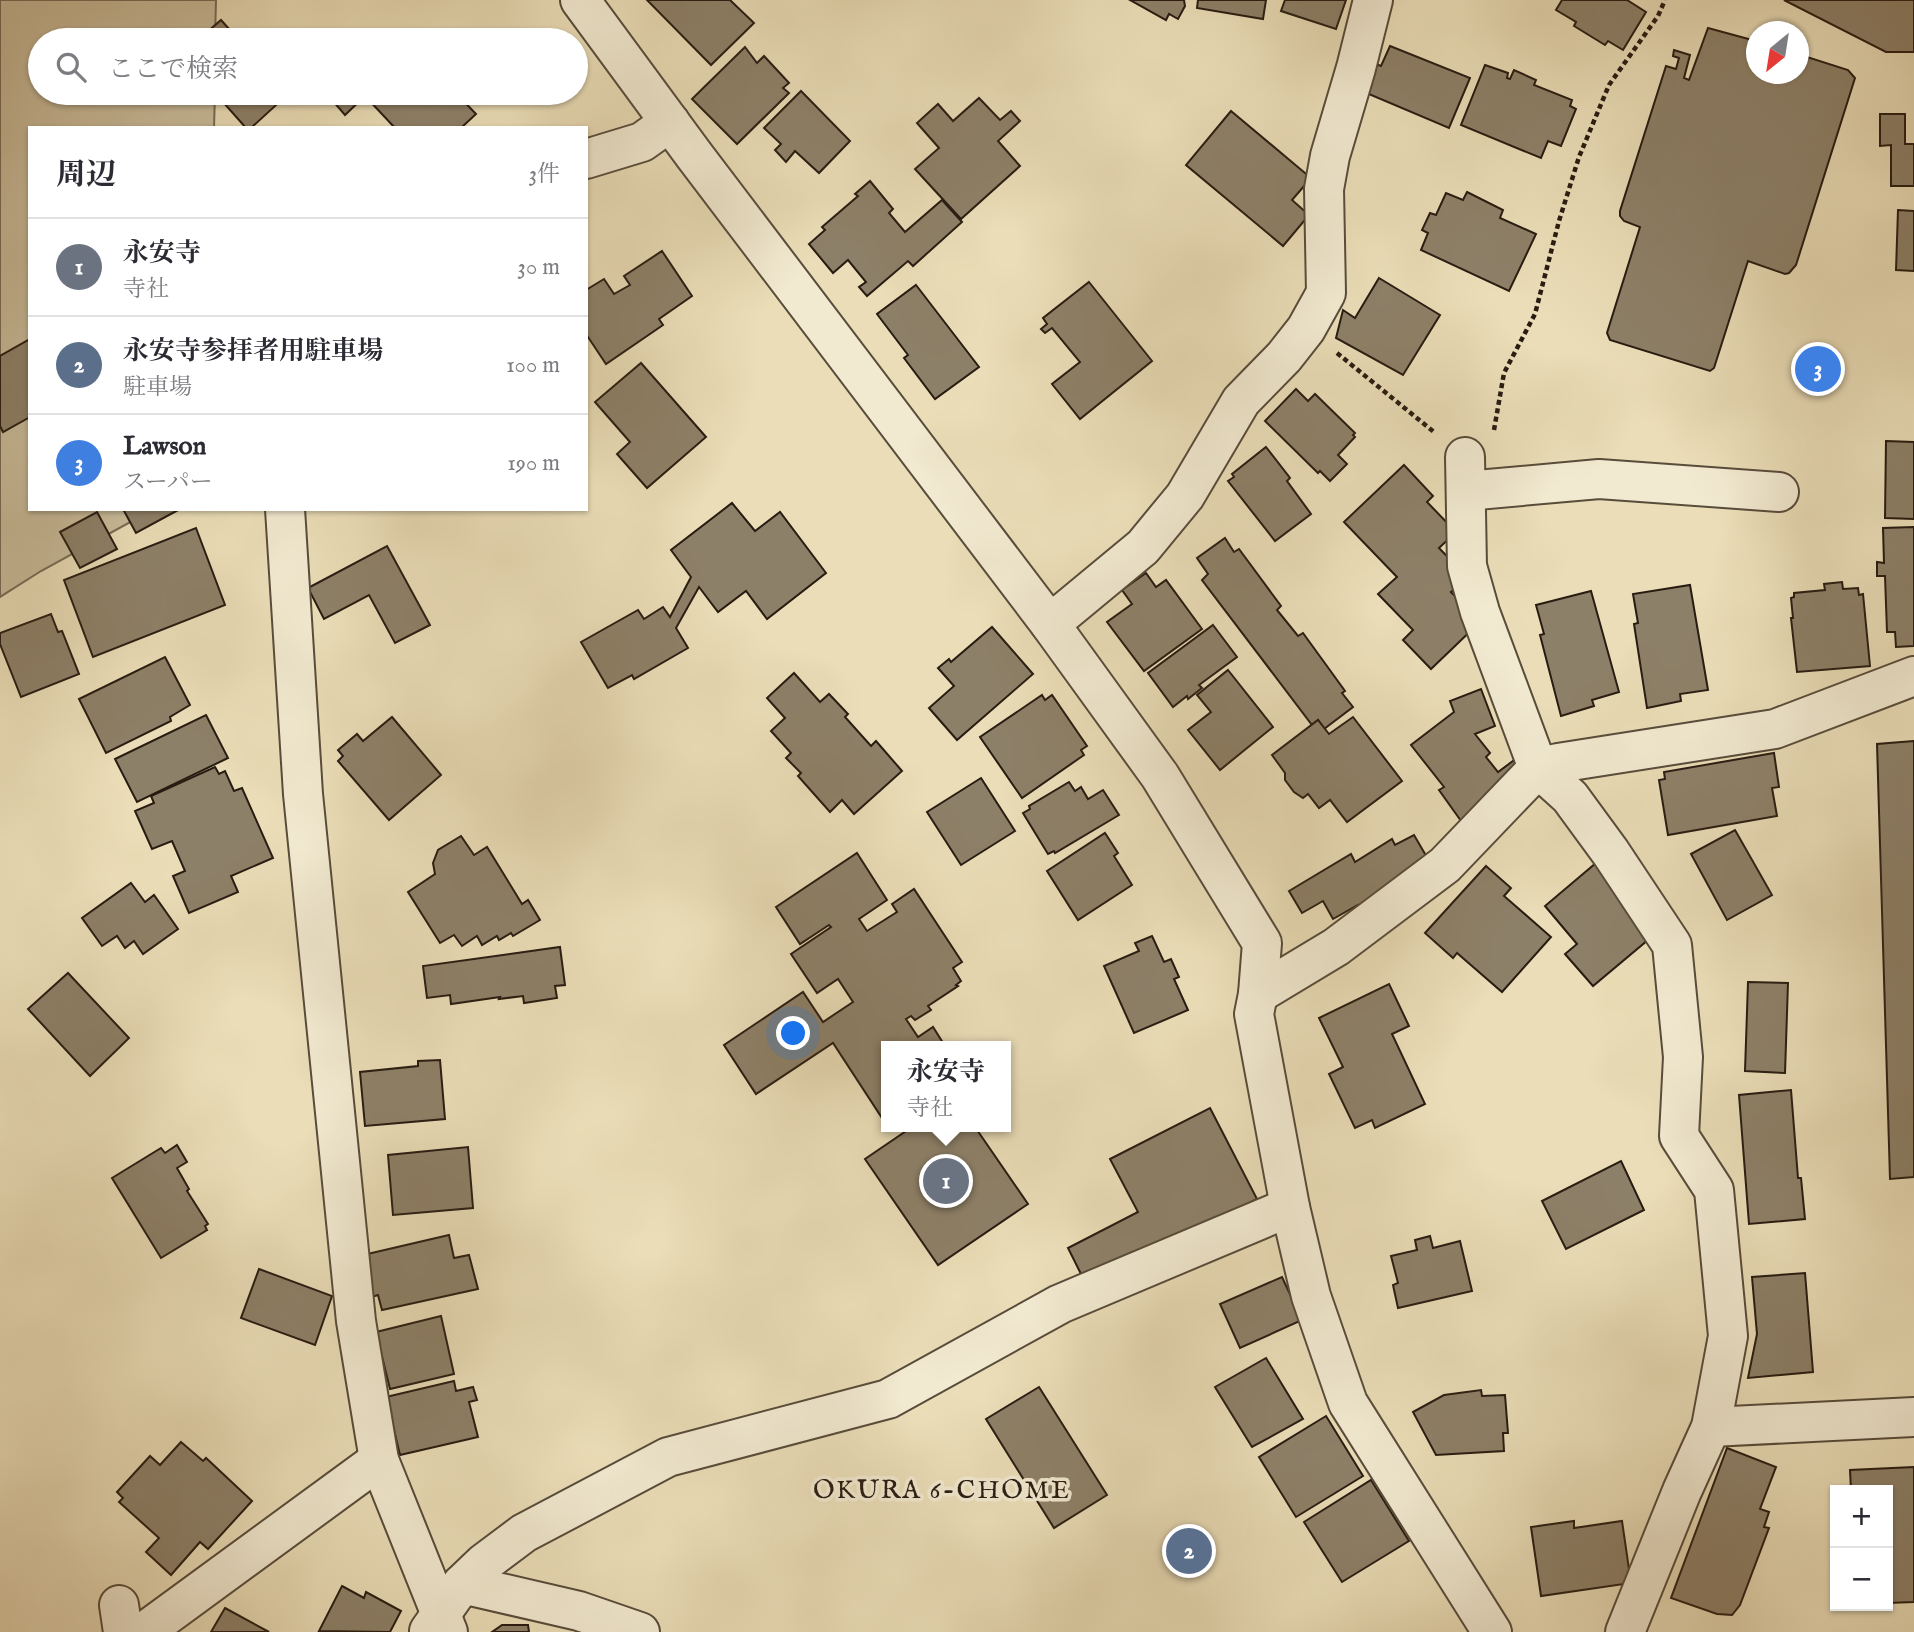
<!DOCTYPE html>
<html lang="ja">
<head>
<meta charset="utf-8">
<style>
	body { margin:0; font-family:"IM FELL English","Noto Serif JP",serif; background:#f2f2f3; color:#2b2b33 }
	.controls { position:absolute; right:21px; bottom:21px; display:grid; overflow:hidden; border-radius:0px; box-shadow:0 2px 5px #0004 }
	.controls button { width:63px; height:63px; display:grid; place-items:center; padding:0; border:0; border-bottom:2px solid #e1e1e2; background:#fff; color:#2b2b33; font:35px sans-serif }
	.compass { position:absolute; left:1746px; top:21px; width:63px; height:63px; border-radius:50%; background:#fff; box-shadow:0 2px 5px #0004; rotate:210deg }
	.you { position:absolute; left:794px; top:1034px; width:24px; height:24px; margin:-18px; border:5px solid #fff; border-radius:50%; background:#1a73e8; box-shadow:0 0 0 10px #1a73e833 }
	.badge { display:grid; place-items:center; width:46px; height:46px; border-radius:50%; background:#d93025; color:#fff; font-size:23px; font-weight:700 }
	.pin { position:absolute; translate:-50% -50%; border:4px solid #fff; box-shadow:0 2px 7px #0006 }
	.popup { position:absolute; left:881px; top:1041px; width:130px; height:91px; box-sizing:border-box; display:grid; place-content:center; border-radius:0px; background:#fff; filter:drop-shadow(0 2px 5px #0005); font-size:23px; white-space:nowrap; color:#7c7c81 }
	.popup b { font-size:26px; color:#2b2b33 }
	.popup::after { content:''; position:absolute; left:50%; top:100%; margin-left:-14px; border:14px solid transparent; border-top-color:#fff }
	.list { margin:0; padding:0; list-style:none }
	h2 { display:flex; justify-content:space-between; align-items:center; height:91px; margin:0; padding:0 28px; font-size:30px }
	h2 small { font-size:23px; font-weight:400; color:#7c7c81 }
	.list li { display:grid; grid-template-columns:46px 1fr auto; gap:21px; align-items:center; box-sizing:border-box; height:98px; padding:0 28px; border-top:2px solid #e1e1e2 }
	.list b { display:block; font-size:26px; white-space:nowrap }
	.list p { margin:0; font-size:23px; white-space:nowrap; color:#7c7c81 }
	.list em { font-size:23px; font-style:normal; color:#7c7c81 }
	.icon { flex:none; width:38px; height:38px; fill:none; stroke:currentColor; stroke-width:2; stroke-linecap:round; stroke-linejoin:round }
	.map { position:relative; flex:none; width:1914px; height:1632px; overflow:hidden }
	.search { position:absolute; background:#fff; box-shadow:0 2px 5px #0004; left:28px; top:28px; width:560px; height:77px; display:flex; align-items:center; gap:18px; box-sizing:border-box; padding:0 24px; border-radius:38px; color:#7c7c81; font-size:26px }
	.panel { position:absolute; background:#fff; box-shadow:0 2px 5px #0004; left:28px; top:126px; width:560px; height:385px; border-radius:0px }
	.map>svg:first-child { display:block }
	.green { fill:#c9bc9b; stroke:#786c56; stroke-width:2 }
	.building { fill:#8d8068; stroke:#281c12; stroke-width:2 }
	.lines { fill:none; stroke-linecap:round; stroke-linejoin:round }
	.minor-casing { stroke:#584c3b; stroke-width:42 }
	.path { stroke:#281c12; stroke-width:4.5; stroke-dasharray:5 3.5; stroke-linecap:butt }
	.minor { stroke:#f1e9d0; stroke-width:38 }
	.labels { text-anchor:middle; stroke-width:7; stroke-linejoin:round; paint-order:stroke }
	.neighbourhood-label { font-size:26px; letter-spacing:2px; fill:#281c12; stroke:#f1e9d0 }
</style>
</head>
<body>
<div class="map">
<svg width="1914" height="1632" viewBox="0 0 1914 1632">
	<rect width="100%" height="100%" fill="#eaddb7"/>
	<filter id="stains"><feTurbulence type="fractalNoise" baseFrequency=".00286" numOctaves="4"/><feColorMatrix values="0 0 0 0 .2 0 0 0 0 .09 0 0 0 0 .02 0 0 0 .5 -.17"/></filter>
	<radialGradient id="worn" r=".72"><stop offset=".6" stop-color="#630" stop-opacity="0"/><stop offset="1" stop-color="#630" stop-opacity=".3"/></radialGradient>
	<polygon class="green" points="0,0 216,0 215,40 40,40 40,93 215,93 214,128 30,128 30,509 154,509 41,571 0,597"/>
	<g class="building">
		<polygon points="647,0 730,0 754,23 711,65"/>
		<polygon points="1130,0 1184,0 1185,6 1178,19 1169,14 1166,20"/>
		<polygon points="1198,0 1266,0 1263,19 1197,8"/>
		<polygon points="1285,0 1346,0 1336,29 1281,11"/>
		<polygon points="1562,0 1627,0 1646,12 1623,50 1608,41 1605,45 1574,26 1576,22 1556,10"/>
		<polygon points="1784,0 1914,0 1914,52 1886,52"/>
		<polygon points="221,20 239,40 198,40"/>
		<polygon points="1708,28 1756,41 1756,74 1798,74 1798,54 1848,70 1855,78 1796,265 1789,273 1785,274 1748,261 1714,368 1710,371 1610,340 1607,333 1640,227 1624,221 1620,216 1620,211 1666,66 1676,69 1679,58 1673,56 1674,50 1690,55 1684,78 1689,80"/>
		<polygon points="1390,46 1470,78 1449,128 1364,92 1376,64 1381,66"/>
		<polygon points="745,47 757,63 764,56 789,83 783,88 789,93 737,144 692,99"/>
		<polygon points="1485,65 1508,73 1507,78 1510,79 1514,70 1536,80 1534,85 1572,100 1570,106 1576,109 1561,146 1548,141 1541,158 1461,125"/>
		<polygon points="801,91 850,141 819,173 795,151 786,162 775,150 781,144 764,128"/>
		<polygon points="215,93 285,93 287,95 251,128 246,128"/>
		<polygon points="326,93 456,93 476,114 461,128 395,128 365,96 345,115"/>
		<polygon points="979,98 1000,120 1011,111 1020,121 998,141 1020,166 961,219 915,169 939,148 917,123 938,104 953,121"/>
		<polygon points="1231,111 1311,178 1292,200 1309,215 1283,246 1186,165"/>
		<polygon points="1880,114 1905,114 1905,144 1914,144 1914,186 1891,186 1891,145 1880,146"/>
		<polygon points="870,181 893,209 889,213 905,232 942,200 962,222 913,266 908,261 867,296 859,287 866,282 848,260 833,273 809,244 825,230 822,227 858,196 855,194"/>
		<polygon points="1467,192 1503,210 1500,218 1536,234 1509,291 1421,250 1428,233 1422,230 1430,213 1436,215 1446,193 1463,200"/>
		<polygon points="1898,210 1914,211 1914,271 1896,270"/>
		<polygon points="662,251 692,296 659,319 663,325 606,364 586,334 586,290 604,279 614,294 630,285 624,276"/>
		<polygon points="1379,278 1440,315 1403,375 1336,338 1343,310 1355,318"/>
		<polygon points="1089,282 1152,361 1080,419 1052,384 1080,362 1052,328 1045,333 1041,329 1047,324 1043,318"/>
		<polygon points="916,285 979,367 935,399 904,358 908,355 877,314"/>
		<polygon points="30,339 30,417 3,432 0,426 0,356"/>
		<polygon points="641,363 706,437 647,488 617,454 630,442 595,402"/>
		<polygon points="1296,389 1308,401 1315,394 1355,433 1353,435 1355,437 1338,455 1347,464 1330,481 1320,471 1318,473 1265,421"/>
		<polygon points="1886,441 1914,442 1914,519 1885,518"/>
		<polygon points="1266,447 1290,478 1287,481 1311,514 1275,541 1228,481 1234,477 1232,474"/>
		<polygon points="1404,465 1433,496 1427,502 1456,532 1439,548 1467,577 1451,592 1480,622 1431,669 1403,640 1413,630 1378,594 1397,577 1344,522"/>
		<polygon points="732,503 755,531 780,512 826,573 767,619 746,591 718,612 699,587 676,628 688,648 634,679 632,675 608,688 581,642 638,610 644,619 663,607 670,617 691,577 671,550"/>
		<polygon points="123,509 180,509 136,533"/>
		<polygon points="97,512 117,549 80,568 60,532"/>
		<polygon points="1914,527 1914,646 1896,647 1895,632 1887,632 1885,576 1877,576 1877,562 1884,563 1883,528"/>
		<polygon points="196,528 225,605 93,657 64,580"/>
		<polygon points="1225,538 1234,552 1239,549 1281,606 1277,610 1298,636 1303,633 1345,691 1342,693 1353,707 1324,729 1318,720 1312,725 1202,580 1208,574 1197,558"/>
		<polygon points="387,546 430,625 395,643 369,595 324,619 308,588"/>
		<polygon points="1146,573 1156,587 1166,580 1202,629 1144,671 1107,622 1132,604 1122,590"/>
		<polygon points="1842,582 1843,589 1858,588 1859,595 1863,594 1870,666 1797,672 1791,618 1793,618 1791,598 1794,597 1794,593 1825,590 1824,584"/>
		<polygon points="1690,585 1708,690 1680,694 1681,701 1647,708 1634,624 1638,623 1633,594"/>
		<polygon points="1591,591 1619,692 1592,700 1594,706 1561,716 1540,635 1544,634 1536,605"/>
		<polygon points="51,614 58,632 62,631 79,674 21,697 0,644 0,633"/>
		<polygon points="1213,625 1237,657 1199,685 1202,688 1188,699 1187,696 1173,707 1148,673"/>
		<polygon points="992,627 1033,674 957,740 929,708 954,686 938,668 949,659 951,662"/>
		<polygon points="165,657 190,705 170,717 171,721 106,753 79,699"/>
		<polygon points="1228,670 1273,727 1220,770 1188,730 1211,712 1197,695"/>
		<polygon points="794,673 820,702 829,694 848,714 845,717 871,746 876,741 902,771 854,814 842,800 830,812 798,776 801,773 786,758 791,753 771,731 785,718 767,698"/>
		<polygon points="1481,689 1495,726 1475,734 1490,753 1486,757 1498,772 1517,758 1520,768 1466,828 1439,790 1444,787 1411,745 1454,712 1450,701"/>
		<polygon points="1042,695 1045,700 1052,695 1087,746 1081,750 1084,755 1022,798 980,737"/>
		<polygon points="206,715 228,758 137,802 115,759"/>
		<polygon points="392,717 441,775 389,820 338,761 343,756 338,750 357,734 363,741"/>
		<polygon points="1353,717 1402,781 1347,822 1330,800 1319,808 1308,794 1303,798 1294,792 1285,780 1285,773 1272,755 1318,720 1329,734"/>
		<polygon points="1914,741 1914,1177 1890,1179 1877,744"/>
		<polygon points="1774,753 1779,787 1772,788 1777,816 1668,835 1659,780 1665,779 1664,772"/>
		<polygon points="215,767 219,774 225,771 234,791 242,788 273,858 231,876 238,892 189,913 173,876 185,871 172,841 152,849 135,811 154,803 151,796"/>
		<polygon points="981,778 1015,831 961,865 927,812"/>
		<polygon points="1069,782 1075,791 1081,787 1088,799 1103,790 1119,815 1055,853 1054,851 1048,854 1023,813 1030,809 1029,806"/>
		<polygon points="1735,830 1772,895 1727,920 1691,854"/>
		<polygon points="1105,833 1118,853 1114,856 1132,885 1078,920 1047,871"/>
		<polygon points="1414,835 1428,859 1362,913 1358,905 1333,919 1323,901 1302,913 1289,891 1351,854 1355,862 1392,839 1395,845"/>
		<polygon points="461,836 474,855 487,847 522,904 528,900 540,920 513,936 511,933 499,940 497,936 482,945 477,936 462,946 454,935 440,943 408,892 435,874 433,863 438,850"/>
		<polygon points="857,853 887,900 859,919 867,931 897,912 892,904 914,889 962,962 953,968 961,981 956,985 958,986 928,1006 931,1010 915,1020 911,1016 906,1019 918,1037 933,1027 945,1046 886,1046 886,1115 882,1118 833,1043 756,1094 724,1045 803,992 823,1022 853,1002 838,979 817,993 791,954 831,927 829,925 800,944 776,907"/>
		<polygon points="1596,863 1655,934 1593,986 1565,954 1577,944 1545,906"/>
		<polygon points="1486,866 1511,888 1504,896 1551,937 1502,992 1457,953 1453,958 1425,933"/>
		<polygon points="131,883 145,902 154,895 178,929 143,954 134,941 125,948 117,936 102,946 82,918"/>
		<polygon points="1152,936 1164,962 1171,959 1179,977 1174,979 1188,1010 1134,1033 1104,966 1139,951 1135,943"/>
		<polygon points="560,947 565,985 555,986 557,998 524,1003 523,996 499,999 500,997 451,1004 450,995 427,998 423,966"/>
		<polygon points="68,973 129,1038 90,1076 28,1009"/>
		<polygon points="1748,982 1788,983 1785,1073 1745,1071"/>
		<polygon points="1389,984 1409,1026 1392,1034 1425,1104 1375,1128 1372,1120 1355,1128 1329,1074 1343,1067 1319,1018"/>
		<polygon points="440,1060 445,1119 365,1126 360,1072 418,1066 418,1061"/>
		<polygon points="1791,1090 1798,1178 1801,1178 1805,1219 1749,1224 1739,1095"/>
		<polygon points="1210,1108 1257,1199 1087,1286 1068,1248 1138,1212 1110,1159"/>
		<polygon points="912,1127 975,1127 1028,1204 938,1265 865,1159"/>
		<polygon points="177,1145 187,1162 177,1168 189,1189 187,1191 208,1224 205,1226 207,1230 161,1258 112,1178 161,1148 165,1153"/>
		<polygon points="468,1147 473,1208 393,1215 388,1155"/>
		<polygon points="1621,1161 1644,1210 1566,1249 1542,1201"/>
		<polygon points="449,1235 454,1258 469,1255 478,1289 382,1310 378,1295 372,1297 363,1255"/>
		<polygon points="1430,1236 1433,1248 1460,1241 1472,1291 1398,1308 1393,1285 1398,1283 1391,1256 1417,1250 1415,1240"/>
		<polygon points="259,1269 332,1296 315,1345 241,1318"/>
		<polygon points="1805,1273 1813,1372 1748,1378 1757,1334 1752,1277"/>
		<polygon points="1282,1277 1302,1320 1240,1348 1220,1304"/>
		<polygon points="441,1316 454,1374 390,1389 376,1332"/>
		<polygon points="1266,1358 1303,1419 1252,1447 1215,1387"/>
		<polygon points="454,1381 456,1391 473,1387 477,1400 469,1402 478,1437 400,1455 386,1397"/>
		<polygon points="1039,1387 1107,1495 1054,1528 986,1419"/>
		<polygon points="1481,1390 1482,1396 1505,1395 1508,1433 1503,1433 1504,1451 1436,1455 1413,1412 1444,1395"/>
		<polygon points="1326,1416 1363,1476 1296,1517 1259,1457"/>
		<polygon points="181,1442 203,1461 206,1458 252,1501 208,1549 200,1542 171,1575 146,1552 159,1538 119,1502 123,1498 117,1492 150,1456 160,1465"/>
		<polygon points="1727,1448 1776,1467 1760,1509 1769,1512 1764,1527 1769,1528 1740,1605 1732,1615 1717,1614 1671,1598"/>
		<polygon points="1914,1467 1914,1602 1888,1603 1888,1490 1851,1490 1850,1470"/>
		<polygon points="1371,1480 1409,1541 1342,1582 1304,1522"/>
		<polygon points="1574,1521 1574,1528 1622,1521 1631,1583 1541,1596 1531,1527"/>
		<polygon points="342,1586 364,1598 366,1592 401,1611 390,1632 319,1631"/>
		<polygon points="225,1608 269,1632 211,1632"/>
		<polygon points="502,1625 528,1625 529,1632 492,1632"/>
	</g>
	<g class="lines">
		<defs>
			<g id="minor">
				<polyline points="580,0 694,155 1050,624 1160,776 1262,943 1258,994 1254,1014 1290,1207 1311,1296 1348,1403 1492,1632"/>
				<polyline points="586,159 642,142 670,122"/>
				<polyline points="1465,457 1467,566 1480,612 1538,768 1570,797 1611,853 1672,945 1683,1057 1679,1136 1714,1190 1728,1336 1711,1427 1682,1491 1625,1632"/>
				<polyline points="1466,491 1599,479 1779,492"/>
				<polyline points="285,509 303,794 356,1321 379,1460 448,1632"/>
				<polyline points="1050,624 1143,547 1185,496 1241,401 1284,357 1306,329 1326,293 1324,189 1330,156 1356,68 1373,0"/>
				<polyline points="1258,994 1336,947 1445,865 1538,768 1558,763 1775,729 1914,676"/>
				<polyline points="1711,1427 1914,1417"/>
				<polyline points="462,1584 579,1611 640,1632"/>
				<polyline points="119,1605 123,1632"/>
				<polyline points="429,1631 462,1584 484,1563 524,1533 668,1457 888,1399 1060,1304 1290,1207"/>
				<polyline points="144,1632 379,1460"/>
			</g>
		</defs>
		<use href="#minor" class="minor-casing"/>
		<g class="path">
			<polyline points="1337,353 1434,432"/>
			<polyline points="1494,430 1504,373 1535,314 1559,221 1579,157 1609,85 1658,16 1665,0"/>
		</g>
		<use href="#minor" class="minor"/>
	</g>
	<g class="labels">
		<g class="neighbourhood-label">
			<text x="942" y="1498">OKURA 6-CHOME</text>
		</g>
	</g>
	<rect width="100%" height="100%" filter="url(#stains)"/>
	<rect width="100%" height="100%" fill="url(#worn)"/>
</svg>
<div class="controls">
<button>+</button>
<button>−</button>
</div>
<svg class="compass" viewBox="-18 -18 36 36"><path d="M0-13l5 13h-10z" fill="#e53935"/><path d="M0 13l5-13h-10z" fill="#7c7c81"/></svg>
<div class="you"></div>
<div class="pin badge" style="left:946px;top:1181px;background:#6b7280">1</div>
<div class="popup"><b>永安寺</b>寺社</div>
<div class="pin badge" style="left:1189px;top:1551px;background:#5c6f8a">2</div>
<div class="pin badge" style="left:1818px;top:369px;background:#3f7fe0">3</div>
<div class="search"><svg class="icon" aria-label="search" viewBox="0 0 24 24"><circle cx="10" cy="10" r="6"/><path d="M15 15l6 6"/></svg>ここで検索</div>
<section class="panel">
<h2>周辺<small>3件</small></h2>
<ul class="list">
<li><span class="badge" style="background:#6b7280">1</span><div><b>永安寺</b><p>寺社</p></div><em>30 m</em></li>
<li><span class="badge" style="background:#5c6f8a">2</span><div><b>永安寺参拝者用駐車場</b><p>駐車場</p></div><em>100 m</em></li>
<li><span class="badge" style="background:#3f7fe0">3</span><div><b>Lawson</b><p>スーパー</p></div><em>190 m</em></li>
</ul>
</section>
</div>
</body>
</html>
